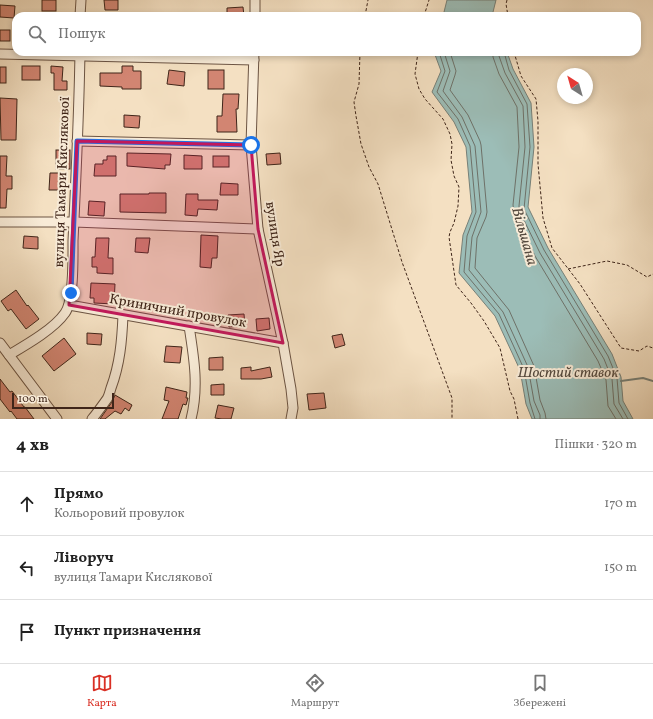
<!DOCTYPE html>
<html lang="uk">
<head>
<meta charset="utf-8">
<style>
	body { margin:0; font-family:Vollkorn,serif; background:#f6f6f6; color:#222 }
	.compass { position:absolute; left:557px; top:68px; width:36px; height:36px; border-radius:50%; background:#fff; box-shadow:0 2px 6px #0003; rotate:323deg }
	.scale { position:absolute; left:12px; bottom:10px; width:102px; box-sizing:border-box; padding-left:4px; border:2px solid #3f2519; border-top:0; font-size:11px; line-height:14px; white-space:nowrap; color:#3f2519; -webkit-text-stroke:3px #f8ebd7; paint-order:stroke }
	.stop { position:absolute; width:12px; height:12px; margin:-9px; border:3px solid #1a73e8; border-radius:50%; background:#fff }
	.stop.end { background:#1a73e8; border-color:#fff; box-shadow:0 1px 4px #0008 }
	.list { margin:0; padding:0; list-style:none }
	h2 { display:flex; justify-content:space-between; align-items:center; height:52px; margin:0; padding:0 16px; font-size:17px }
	h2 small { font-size:13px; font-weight:400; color:#767676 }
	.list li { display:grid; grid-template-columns:26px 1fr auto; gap:12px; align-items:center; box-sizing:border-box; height:64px; padding:0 16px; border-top:1px solid #e0e0e0 }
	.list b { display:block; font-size:15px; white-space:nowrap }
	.list p { margin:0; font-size:13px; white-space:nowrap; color:#767676 }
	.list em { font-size:13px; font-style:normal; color:#767676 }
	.icon { flex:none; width:22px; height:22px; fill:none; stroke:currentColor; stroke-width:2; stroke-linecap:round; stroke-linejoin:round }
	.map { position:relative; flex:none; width:653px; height:419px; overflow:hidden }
	.search { position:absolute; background:#fff; box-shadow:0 2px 6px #0003; left:12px; right:12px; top:12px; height:44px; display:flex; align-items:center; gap:10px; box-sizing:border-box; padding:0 14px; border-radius:12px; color:#767676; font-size:15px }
	.sheet { height:244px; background:#fff }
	nav { display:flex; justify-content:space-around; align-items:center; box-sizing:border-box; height:56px; border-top:1px solid #e0e0e0; background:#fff; font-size:11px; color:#767676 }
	nav a { display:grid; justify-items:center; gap:2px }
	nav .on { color:#d93025 }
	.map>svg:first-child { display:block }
	.water { fill:#9cbdb7; stroke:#778078 }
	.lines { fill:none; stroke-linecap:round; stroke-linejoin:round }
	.shore { stroke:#6e7168; stroke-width:1 }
	.stream { stroke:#778078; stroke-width:2 }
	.building { fill:#d28572; stroke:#3f2519 }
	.minor-casing { stroke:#6c5443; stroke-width:11 }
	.path { stroke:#3f2519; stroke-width:1; stroke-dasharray:3 2; stroke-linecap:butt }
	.minor { stroke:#f8ebd7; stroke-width:9 }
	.route { stroke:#1a73e8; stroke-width:5 }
	.marked { fill:#c2185b; fill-opacity:0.2; stroke:#c2185b; stroke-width:3; stroke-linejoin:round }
	.labels { text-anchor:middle; stroke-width:4; stroke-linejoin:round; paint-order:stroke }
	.street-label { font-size:14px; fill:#3f2519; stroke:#f8ebd7 }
	.water-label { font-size:15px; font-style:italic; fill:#564b40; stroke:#f8ebd7 }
</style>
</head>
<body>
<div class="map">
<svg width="653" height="419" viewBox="0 0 653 419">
	<rect width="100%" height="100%" fill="#f4e0c2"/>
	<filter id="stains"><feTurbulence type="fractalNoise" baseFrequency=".005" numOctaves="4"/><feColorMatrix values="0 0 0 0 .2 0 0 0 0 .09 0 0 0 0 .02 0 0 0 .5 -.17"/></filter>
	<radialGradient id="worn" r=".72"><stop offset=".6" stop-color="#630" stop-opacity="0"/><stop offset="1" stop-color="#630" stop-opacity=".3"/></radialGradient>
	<g class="water">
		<polygon points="447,0 496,0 493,12 495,16 443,16"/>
		<polygon points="434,52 507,52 513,69 531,103 534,147 528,207 548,248 612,354 621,377 623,401 633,419 532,419 526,404 520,370 495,316 459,273 463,235 472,212 466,147 454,122 432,92 441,71"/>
	</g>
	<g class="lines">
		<g class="shore">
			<polyline points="439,52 445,71 437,92 458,119 470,146 476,212 467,236 464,272 499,314 524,369 530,403 535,419"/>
			<polyline points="444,52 450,71 443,91 462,117 475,146 481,212 472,237 469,270 503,312 528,367 534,401 540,415 540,419"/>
			<polyline points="450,52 456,71 455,75 450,90 468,115 480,141 481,145 487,212 486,217 477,238 475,268 509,310 534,366 540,400 545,413 546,419"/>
			<polyline points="493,52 493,57 499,74 517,107 519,147 513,205 514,212 535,256 598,361 606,380 608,406 616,419"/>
			<polyline points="499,52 499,56 505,73 523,106 525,147 519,206 519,210 540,253 604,359 612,379 614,404 623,419"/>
			<polyline points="504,52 509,70 527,104 530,147 524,209 544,250 608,356 617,378 619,403 628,419"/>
		</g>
		<polyline class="stream" points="621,381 643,378 653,381"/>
	</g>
	<g class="building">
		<rect x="42" y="0" width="14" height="11"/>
		<polygon points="104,0 118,0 118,10 105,10"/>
		<polygon points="0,5 15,6 14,18 0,17"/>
		<polygon points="243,7 244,16 227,16 227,8"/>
		<rect x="0" y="30" width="10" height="11"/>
		<rect x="22" y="66" width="18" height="14"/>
		<polygon points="51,66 63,67 62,81 67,81 67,90 54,90 54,73 51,73"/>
		<polygon points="122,66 133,66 133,71 141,71 141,89 122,89 122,87 100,86 100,73 122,73"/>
		<rect x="0" y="67" width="6" height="16"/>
		<polygon points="169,70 185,72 184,86 167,84"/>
		<rect x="208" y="70" width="16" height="19"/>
		<polygon points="223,94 239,94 238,109 236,109 237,132 217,132 217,116 222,116"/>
		<polygon points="0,98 17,99 16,140 1,140"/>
		<polygon points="124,115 140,116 139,128 124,127"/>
		<rect x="56" y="150" width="14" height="19"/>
		<polygon points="127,153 171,154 170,165 165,165 165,169 127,166"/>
		<polygon points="280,153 281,164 267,165 266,154"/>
		<polygon points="184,155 202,156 202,169 184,169"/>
		<polygon points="0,156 7,156 6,176 12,176 12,189 7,189 6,208 0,208"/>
		<polygon points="107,156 116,156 116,176 94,176 95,164 103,164 103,160 107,160"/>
		<rect x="213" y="156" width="16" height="11"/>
		<polygon points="50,173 60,173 59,190 49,190"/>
		<polygon points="221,183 238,184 238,195 220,195"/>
		<polygon points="149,193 166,193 166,213 120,212 120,194 149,194"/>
		<polygon points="186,194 198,194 198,200 218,200 217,210 198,209 197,216 185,215"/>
		<polygon points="89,201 105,202 104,216 88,215"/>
		<polygon points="201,235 218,236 217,258 212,258 211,268 200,267"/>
		<polygon points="24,236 38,237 38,249 23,248"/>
		<polygon points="96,238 109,238 108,258 113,258 113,274 97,273 97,267 92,267 92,257 95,257"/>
		<polygon points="136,238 150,238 148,253 135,252"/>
		<polygon points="91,283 115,284 114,304 94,303 94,298 90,298"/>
		<polygon points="16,290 27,306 28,305 39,319 26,329 11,309 8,311 1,301"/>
		<polygon points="244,314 245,326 229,327 228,315"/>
		<polygon points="269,318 270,329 257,331 256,319"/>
		<polygon points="87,333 102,334 101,345 87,344"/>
		<polygon points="342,334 345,345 335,348 332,336"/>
		<polygon points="64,338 76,354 54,371 42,356"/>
		<polygon points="166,346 182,347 180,363 164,362"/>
		<polygon points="223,357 223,370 209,370 209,358"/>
		<polygon points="251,367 251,371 270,367 272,377 261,379 241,379 241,368"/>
		<polygon points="0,379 10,392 12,391 24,407 25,407 34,419 17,419 11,411 10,412 0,399"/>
		<polygon points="224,384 224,395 211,395 211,385"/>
		<polygon points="166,387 187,392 186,398 188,398 186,405 183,404 178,419 162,419 169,401 164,400"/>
		<polygon points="324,393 326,408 309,410 307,394"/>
		<polygon points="115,395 132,405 129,411 125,408 121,414 115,411 105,419 100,419 112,402"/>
		<polygon points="218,405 234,408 231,419 222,419 215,418"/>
	</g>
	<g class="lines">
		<defs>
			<g id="minor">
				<polyline points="80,16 81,0"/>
				<polyline points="255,16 255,0"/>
				<polyline points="254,52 251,145 258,229 283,343 291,389 293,408 291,419"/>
				<polyline points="0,54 254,60"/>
				<polyline points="77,141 251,145"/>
				<polyline points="0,222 74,222 258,229"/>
				<polyline points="69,305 283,343"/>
				<path d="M189,326C194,358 199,387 191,419"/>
				<polyline points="0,343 57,419"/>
				<path d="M9,355C26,345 54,329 65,313C74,301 73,257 73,241C76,178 79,115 80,52"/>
				<path d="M92,419C97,413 102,406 107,399C109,396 110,391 111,388C120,364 122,340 123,315"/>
			</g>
		</defs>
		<use href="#minor" class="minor-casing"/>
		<g class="path">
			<polyline points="507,0 506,4 508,16"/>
			<polyline points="365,16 368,0"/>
			<polyline points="424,16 429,0"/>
			<polyline points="360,52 359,84 354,102 356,116 361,144 369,167 378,184 402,262 452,398 452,419"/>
			<polyline points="418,52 415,74 419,89 425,99 443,119 450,134 452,144 451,160 454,176 459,187 458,206 454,223 450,232 449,237 456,285 471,303 484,321 500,348 510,391 514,399 518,419"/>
			<polyline points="514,52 521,76 536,99 538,121 538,164 543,218 552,248 580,284 621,348 639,351 647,346 653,348"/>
			<polyline points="568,269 607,261 627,265 647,277 653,274"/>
		</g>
		<use href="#minor" class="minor"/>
	</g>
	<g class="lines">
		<polyline class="route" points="71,293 77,141 251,145"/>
	</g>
	<path class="marked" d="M77,141L251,145L258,229L283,343L69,305Z"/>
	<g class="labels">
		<g class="street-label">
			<text transform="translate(61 182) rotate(-88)" y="5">вулиця Тамари Кислякової</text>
			<text transform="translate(276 234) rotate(81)" y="5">вулиця Яр</text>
			<text transform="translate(178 310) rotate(10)" y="5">Криничний провулок</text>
		</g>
		<g class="water-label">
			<text transform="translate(525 236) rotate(74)" y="5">Вільшана</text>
			<text x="568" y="377">Шостий ставок</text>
		</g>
	</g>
	<rect width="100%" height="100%" filter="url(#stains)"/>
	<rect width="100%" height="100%" fill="url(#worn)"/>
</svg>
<svg class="compass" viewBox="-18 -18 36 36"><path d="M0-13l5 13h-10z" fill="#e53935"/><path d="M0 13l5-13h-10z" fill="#767676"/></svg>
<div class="scale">100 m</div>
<div class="stop" style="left:251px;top:145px"></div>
<div class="stop end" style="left:71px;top:293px"></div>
<div class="search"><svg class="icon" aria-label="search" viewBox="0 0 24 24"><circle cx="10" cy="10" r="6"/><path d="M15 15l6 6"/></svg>Пошук</div>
</div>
<section class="sheet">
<h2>4 хв<small>Пішки · 320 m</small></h2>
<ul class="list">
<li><svg class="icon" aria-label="ahead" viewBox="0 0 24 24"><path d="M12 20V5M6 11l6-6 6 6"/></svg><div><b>Прямо</b><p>Кольоровий провулок</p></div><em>170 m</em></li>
<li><svg class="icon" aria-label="left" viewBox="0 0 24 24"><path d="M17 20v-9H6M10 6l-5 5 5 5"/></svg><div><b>Ліворуч</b><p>вулиця Тамари Кислякової</p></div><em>150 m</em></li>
<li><svg class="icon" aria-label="arrive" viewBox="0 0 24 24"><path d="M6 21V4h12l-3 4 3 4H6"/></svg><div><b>Пункт призначення</b></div></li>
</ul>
</section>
<nav>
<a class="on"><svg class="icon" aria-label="map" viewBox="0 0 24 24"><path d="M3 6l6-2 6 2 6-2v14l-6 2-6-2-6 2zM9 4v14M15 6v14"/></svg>Карта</a>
<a><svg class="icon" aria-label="directions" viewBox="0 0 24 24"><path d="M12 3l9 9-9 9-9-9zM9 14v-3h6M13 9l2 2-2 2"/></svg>Маршрут</a>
<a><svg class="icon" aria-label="saved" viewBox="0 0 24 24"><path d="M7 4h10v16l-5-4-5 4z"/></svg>Збережені</a>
</nav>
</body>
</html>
